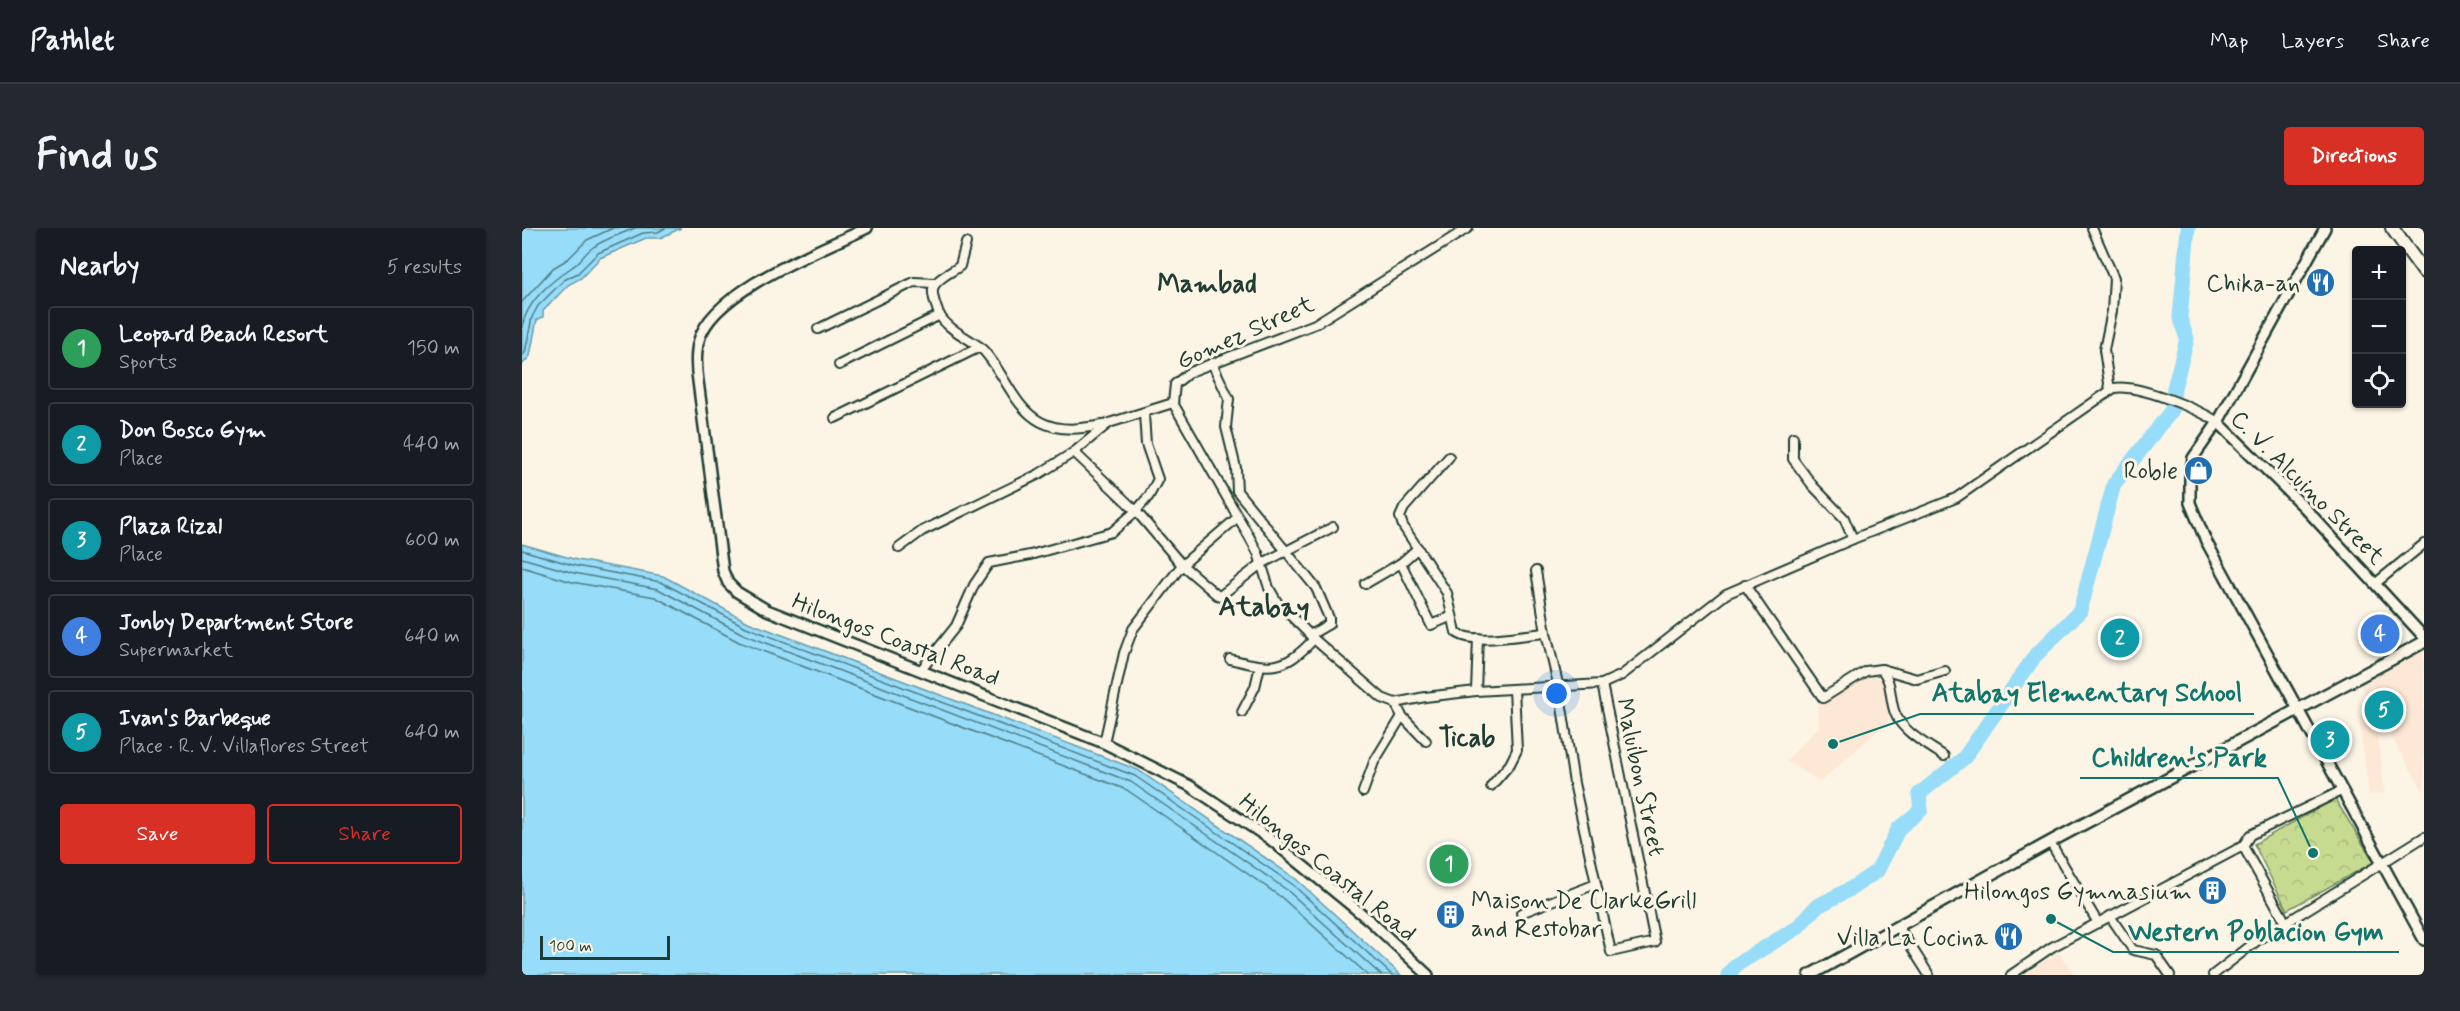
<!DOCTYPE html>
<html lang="en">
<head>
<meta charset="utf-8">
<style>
	body { margin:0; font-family:Mynerve,sans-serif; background:#242831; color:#f1f3f6 }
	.controls { position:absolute; right:18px; top:18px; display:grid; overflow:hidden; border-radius:6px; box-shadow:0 2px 4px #0004 }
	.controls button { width:54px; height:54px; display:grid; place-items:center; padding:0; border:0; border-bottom:2px solid #363941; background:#171b24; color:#f1f3f6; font:30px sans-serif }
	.scale { position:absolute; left:18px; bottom:15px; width:130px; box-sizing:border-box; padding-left:6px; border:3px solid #1f3d34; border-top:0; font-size:16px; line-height:21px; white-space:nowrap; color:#1f3d34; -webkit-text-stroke:4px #fcf5e5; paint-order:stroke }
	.you { position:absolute; left:1035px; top:466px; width:21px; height:21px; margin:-15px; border:4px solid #fff; border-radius:50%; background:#1a73e8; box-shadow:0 0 0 9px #1a73e833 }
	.badge { display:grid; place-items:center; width:39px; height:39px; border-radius:50%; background:#d93025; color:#fff; font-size:20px; font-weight:700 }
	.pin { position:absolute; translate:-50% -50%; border:3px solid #fff; box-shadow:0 2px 6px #0006 }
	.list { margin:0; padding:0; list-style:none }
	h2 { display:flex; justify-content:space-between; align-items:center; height:78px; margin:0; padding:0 24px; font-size:26px }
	h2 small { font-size:20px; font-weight:400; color:#9ea1a6 }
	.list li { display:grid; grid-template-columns:39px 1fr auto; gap:18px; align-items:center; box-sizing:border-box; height:84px; margin:0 12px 12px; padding:0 12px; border:2px solid #363941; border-radius:6px }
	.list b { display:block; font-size:22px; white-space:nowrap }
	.list p { margin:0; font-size:20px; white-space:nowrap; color:#9ea1a6 }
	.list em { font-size:20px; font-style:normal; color:#9ea1a6 }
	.actions { display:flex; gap:12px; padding:18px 24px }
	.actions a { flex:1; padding:14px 0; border:2px solid #d93025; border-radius:6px; text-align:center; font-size:21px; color:#d93025 }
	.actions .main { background:#d93025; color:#fff }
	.icon { flex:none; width:33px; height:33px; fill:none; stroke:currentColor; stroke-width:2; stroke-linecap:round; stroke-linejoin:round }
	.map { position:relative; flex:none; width:1902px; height:747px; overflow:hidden; border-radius:6px }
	header { display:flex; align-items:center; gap:36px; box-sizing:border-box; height:84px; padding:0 30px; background:#171b24; border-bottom:2px solid #363941 }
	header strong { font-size:28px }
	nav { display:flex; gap:33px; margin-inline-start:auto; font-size:21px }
	.intro { display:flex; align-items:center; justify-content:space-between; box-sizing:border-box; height:144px; padding:0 36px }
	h1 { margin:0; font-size:42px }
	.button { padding:15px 27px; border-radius:6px; background:#d93025; color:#fff; font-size:21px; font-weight:700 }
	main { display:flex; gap:36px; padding:0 36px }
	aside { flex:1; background:#171b24; border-radius:6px; box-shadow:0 2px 4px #0004 }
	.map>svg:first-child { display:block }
	.built { fill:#fde8d6 }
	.forest { fill:url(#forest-crowns); stroke:#738c62; stroke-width:1.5 }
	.water { fill:#97dcf9; stroke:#679caa; stroke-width:1.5 }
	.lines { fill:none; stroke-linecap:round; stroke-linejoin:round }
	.shore { stroke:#4f7d83; stroke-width:1.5 }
	.river { stroke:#97dcf9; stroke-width:15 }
	.minor-casing { stroke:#1f3d34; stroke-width:12 }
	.tertiary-casing { stroke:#1f3d34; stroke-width:14 }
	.secondary-casing { stroke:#1f3d34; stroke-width:15 }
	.primary-casing { stroke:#1f3d34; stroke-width:16 }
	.minor { stroke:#fcf5e5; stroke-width:8 }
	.tertiary { stroke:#fcf5e5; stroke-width:9 }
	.secondary { stroke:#fcf5e5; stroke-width:10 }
	.primary { stroke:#fcf5e5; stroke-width:12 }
	.labels { text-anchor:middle; stroke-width:6; stroke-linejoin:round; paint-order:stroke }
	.poi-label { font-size:24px; fill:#1f3d34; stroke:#fcf5e5; text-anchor:end }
	.street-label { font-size:24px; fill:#1f3d34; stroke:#fcf5e5 }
	.neighbourhood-label { font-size:26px; font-weight:bold; fill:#1f3d34; stroke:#fcf5e5 }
	.quarter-label { font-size:27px; font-weight:bold; fill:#1f3d34; stroke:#fcf5e5 }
	.leader { fill:none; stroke:#0f766e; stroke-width:2 }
	.callout-dot { fill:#0f766e; stroke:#fcf5e5; stroke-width:2 }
	.callout-label { font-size:26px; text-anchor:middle; font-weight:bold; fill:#0f766e; stroke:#fcf5e5; stroke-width:6; stroke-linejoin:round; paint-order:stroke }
</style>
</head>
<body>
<header>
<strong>Pathlet</strong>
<nav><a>Map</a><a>Layers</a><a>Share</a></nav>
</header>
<div class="intro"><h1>Find us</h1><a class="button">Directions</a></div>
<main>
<aside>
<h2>Nearby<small>5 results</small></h2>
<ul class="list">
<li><span class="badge" style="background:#2e9e5b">1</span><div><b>Leopard Beach Resort</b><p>Sports</p></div><em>150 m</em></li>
<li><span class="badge" style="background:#0f9aa8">2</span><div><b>Don Bosco Gym</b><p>Place</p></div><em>440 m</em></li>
<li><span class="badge" style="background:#0f9aa8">3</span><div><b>Plaza Rizal</b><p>Place</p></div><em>600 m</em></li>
<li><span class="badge" style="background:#3f7fe0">4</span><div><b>Jonby Department Store</b><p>Supermarket</p></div><em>640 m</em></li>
<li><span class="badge" style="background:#0f9aa8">5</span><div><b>Ivan's Barbeque</b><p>Place · R. V. Villaflores Street</p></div><em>640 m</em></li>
</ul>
<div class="actions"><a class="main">Save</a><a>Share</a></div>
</aside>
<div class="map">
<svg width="1902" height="747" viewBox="0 0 1902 747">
	<defs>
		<pattern id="forest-crowns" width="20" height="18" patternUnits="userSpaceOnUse" patternTransform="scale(1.5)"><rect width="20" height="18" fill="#c7db90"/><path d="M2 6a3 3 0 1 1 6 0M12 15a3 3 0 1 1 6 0" fill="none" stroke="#aabd7d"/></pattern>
	</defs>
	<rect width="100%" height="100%" fill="#fcf5e5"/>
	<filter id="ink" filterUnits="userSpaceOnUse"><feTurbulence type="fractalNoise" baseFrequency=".0167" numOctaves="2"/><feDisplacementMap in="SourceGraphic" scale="12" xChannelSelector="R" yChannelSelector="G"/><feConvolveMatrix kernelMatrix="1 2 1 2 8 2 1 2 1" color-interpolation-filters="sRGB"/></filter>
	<g filter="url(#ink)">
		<g class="built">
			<polygon points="1900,422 1902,426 1902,564 1838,457"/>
			<polygon points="1351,446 1364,458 1370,490 1298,554 1264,533 1297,498 1295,477 1336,451"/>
			<polygon points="1853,488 1863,565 1847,567 1837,489"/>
			<polygon points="1537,724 1553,747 1500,747"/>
		</g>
		<polygon class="forest" points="1813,571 1852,634 1765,682 1732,616"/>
		<g class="water">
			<polygon points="0,0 159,0 138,10 124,10 78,30 59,50 46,57 21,83 21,89 15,92 14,96 8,128 0,137"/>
			<polygon points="0,316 55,332 141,348 226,394 616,542 774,651 879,747 0,747"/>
		</g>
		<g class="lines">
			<g class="shore">
				<polyline points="0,74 31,40 46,31 65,12 91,0"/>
				<path d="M0,99C5,72 29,54 50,39C58,34 63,25 70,20C82,11 100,6 113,0"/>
				<polyline points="0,128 3,125 10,89 16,78 42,52 56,45 76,25 121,5 136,4 143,0"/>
				<polyline points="0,322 54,338 139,354 224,399 613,548 770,656 870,747"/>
				<polyline points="0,330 52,345 136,361 221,406 609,554 765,662 859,747"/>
				<polyline points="0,339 50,354 133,369 217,414 605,562 759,669 846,747"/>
			</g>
			<polyline class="river" points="1206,747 1214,737 1275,700 1294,679 1330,660 1355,643 1377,600 1399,582 1397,566 1442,530 1513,428 1558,383 1592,256 1650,182 1652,160 1665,111 1658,90 1666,0"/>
			<defs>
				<g id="minor">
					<polyline points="1570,0 1592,50 1590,83 1582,122 1588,162"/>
					<path d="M444,15L438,38C430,44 413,51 411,61C410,68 415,82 418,88C427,102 445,109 458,119C481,140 490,179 519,194C540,205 563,200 586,196"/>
					<polyline points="296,101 392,54 413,55"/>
					<polyline points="690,135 707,171 704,199 714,240 715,263 794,360 807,390 807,396 788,407"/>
					<polyline points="317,137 418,87"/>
					<path d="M651,175L728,310L736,325L747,360L755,374L792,411L860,470L873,475L903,469L954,463L1080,456L1100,447L1204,366L1331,311L1434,270L1592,160C1616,156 1676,181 1696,194"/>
					<polyline points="651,175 653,156 668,144 793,96 946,0"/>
					<polyline points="313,190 458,119"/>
					<polyline points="1271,209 1271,231 1291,258 1322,290 1331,311"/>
					<polyline points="552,224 614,283 660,337 716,289"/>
					<path d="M927,229L882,280L878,289L881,298L925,365L934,404C951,418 1002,406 1024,405"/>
					<polyline points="377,320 400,303 517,246 552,224 587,195 651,175"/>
					<polyline points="896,320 879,335 909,397 930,388"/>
					<polyline points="1014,343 1024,405 1037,460 1052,555 1089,724 1133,714 1080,456"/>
					<polyline points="1854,355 1902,316"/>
					<polyline points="843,356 879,335"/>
					<path d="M1223,357L1301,470L1344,443L1359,441C1371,454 1367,470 1373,485C1380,504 1406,517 1422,528"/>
					<path d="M708,431C749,441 761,444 792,411"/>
					<polyline points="1360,441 1395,451 1423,443"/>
					<polyline points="399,442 434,398 452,357 467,335 508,327 590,304 614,283 627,268 636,251 624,216 622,186"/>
					<polyline points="954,463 956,410"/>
					<polyline points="720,484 733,459 738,438"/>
					<polyline points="880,488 904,513"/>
					<polyline points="582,515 602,425 611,401 660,337 695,367 698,368 739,336 811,299"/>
					<polyline points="969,558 988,536 995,522 992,461"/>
					<polyline points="841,564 852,534 880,488 873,475"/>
					<polyline points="1528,614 1576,695"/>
					<polyline points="1721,618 1764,695"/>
					<polyline points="999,685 1074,656"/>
					<polyline points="1588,688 1611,722 1634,727 1648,747"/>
					<polyline points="1376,698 1407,747"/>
					<polyline points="1489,747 1530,719 1721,618 1728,607 1821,562"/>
					<polyline points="1691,747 1736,712 1902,609"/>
				</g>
				<g id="tertiary">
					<path d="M345,0C300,22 191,62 177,112C173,126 174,139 176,153L201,343L206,355L215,364L245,382L582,515L668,558L748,611L846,691L906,747"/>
					<polyline points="1803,0 1696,194 1671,230 1668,250 1668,275 1684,313 1902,712"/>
					<polyline points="1696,194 1783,280 1902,409"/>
				</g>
				<polyline id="secondary" points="1288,747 1528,614 1902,414"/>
				<polyline id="primary" points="1870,0 1902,44"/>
			</defs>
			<use href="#minor" class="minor-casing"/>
			<use href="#tertiary" class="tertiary-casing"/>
			<use href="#secondary" class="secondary-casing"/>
			<use href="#primary" class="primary-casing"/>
			<use href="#minor" class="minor"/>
			<use href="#tertiary" class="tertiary"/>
			<use href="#secondary" class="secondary"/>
			<use href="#primary" class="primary"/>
		</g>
	</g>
	<defs>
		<symbol id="restaurant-disc" viewBox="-11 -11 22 22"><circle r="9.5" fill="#1f6fb2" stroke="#fcf5e5"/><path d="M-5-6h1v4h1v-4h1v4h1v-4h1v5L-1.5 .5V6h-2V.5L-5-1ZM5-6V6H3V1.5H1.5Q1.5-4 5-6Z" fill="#fff"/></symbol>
		<symbol id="shop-disc" viewBox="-11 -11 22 22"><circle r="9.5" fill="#1f6fb2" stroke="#fcf5e5"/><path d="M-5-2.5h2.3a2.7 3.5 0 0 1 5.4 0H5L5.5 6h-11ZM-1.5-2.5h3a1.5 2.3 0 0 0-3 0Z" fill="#fff"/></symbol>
		<symbol id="building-disc" viewBox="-11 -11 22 22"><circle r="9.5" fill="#1f6fb2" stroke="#fcf5e5"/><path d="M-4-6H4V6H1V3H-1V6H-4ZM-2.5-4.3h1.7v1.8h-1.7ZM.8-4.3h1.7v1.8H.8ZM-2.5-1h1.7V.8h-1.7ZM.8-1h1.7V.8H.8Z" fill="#fff"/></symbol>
	</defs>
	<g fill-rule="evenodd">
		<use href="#restaurant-disc" x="1782" y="38" width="33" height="33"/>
		<use href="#shop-disc" x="1660" y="226" width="33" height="33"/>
		<use href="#building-disc" x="1674" y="646" width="33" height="33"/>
		<use href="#building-disc" x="912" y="670" width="33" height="33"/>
		<use href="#restaurant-disc" x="1470" y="692" width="33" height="33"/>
	</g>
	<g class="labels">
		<g class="poi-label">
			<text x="1778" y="63">Chika-an</text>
			<text x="1656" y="250">Roble</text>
			<text x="1670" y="671">Hilongos Gymnasium</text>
			<text x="949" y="680" text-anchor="start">Maison De ClarkeGrill<tspan x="949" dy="28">and Restobar</tspan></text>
			<text x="1466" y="717">Villa La Cocina</text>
		</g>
		<g class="street-label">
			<text transform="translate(723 104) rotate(-24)" y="8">Gomez Street</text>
			<text transform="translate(1786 259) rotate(45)" y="8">C. V. Alcuino Street</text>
			<text transform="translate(374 411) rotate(21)" y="8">Hilongos Coastal Road</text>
			<text transform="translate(1119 549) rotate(78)" y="8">Maluibon Street</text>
			<text transform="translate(806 639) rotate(39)" y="8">Hilongos Coastal Road</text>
		</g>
		<g class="neighbourhood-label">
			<text x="685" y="64">Mambad</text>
			<text x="945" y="518">Ticab</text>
		</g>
		<g class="quarter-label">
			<text x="742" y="387">Atabay</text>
		</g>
	</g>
	<path class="leader" d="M1311 516L1398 486H1732M1791 625L1756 550H1558M1529 691L1591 724H1877"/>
	<g class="callout-dot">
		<circle cx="1311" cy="516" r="6"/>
		<circle cx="1791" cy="625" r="6"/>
		<circle cx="1529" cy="691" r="6"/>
	</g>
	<g class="callout-label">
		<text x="1565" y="473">Atabay Elementary School</text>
		<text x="1657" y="538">Children's Park</text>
		<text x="1734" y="712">Western Poblacion Gym</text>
	</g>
</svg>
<div class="controls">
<button>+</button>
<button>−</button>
<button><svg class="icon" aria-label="locate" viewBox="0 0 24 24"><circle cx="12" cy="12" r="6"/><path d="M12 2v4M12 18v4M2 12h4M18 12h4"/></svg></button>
</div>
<div class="scale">100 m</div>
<div class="you"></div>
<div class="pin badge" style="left:927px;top:636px;background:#2e9e5b">1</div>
<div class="pin badge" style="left:1598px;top:410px;background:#0f9aa8">2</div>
<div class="pin badge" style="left:1808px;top:512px;background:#0f9aa8">3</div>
<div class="pin badge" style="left:1858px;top:406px;background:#3f7fe0">4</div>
<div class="pin badge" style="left:1862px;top:482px;background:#0f9aa8">5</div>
</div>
</main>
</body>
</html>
